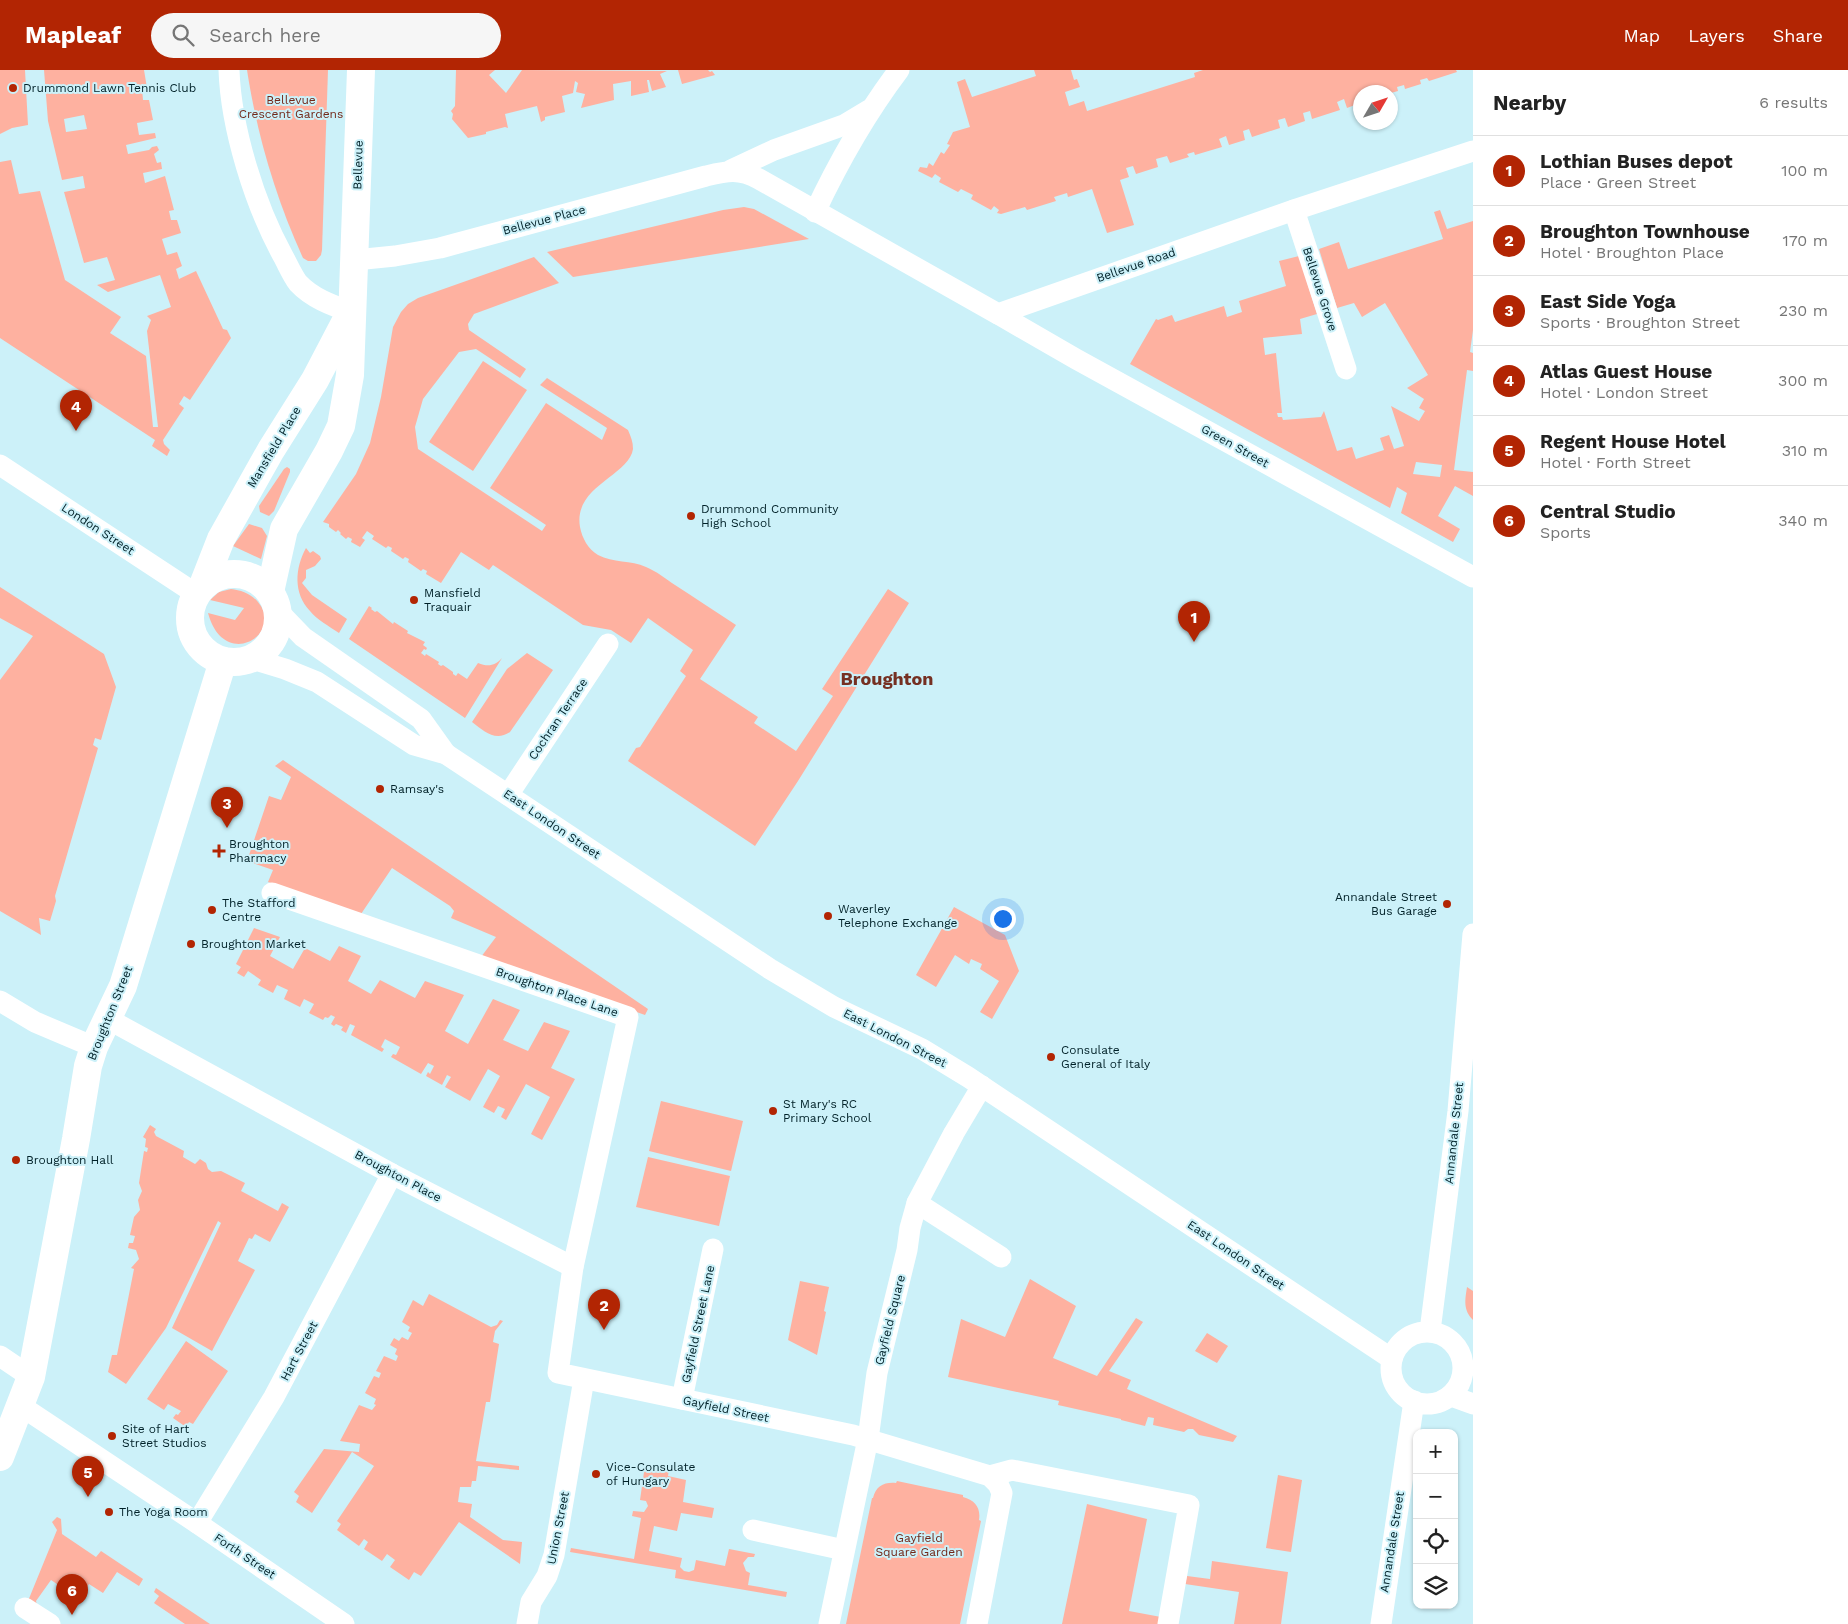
<!DOCTYPE html>
<html lang="en">
<head>
<meta charset="utf-8">
<style>
	body { margin:0; font-family:"Work Sans",sans-serif; background:#f6f6f6; color:#222 }
	.controls { position:absolute; right:15px; bottom:15px; display:grid; overflow:hidden; border-radius:10px; box-shadow:0 1px 4px #0004 }
	.controls button { width:45px; height:45px; display:grid; place-items:center; padding:0; border:0; border-bottom:1px solid #e0e0e0; background:#fff; color:#222; font:25px sans-serif }
	.compass { position:absolute; left:1353px; top:15px; width:45px; height:45px; border-radius:50%; background:#fff; box-shadow:0 1px 4px #0004; rotate:51deg }
	.you { position:absolute; left:1002px; top:848px; width:18px; height:18px; margin:-12px; border:4px solid #fff; border-radius:50%; background:#1a73e8; box-shadow:0 0 0 8px #1a73e833 }
	.badge { display:grid; place-items:center; width:32px; height:32px; border-radius:50%; background:#b22503; color:#fff; font-size:16px; font-weight:700 }
	.pin { position:absolute; translate:-50% -41px; filter:drop-shadow(0 1px 2px #0008) }
	.pin::after { content:''; position:absolute; top:26px; width:18px; height:15px; background:inherit; clip-path:polygon(0 0,100% 0,50% 100%) }
	.list { margin:0; padding:0; list-style:none }
	h2 { display:flex; justify-content:space-between; align-items:center; height:65px; margin:0; padding:0 20px; font-size:21px }
	h2 small { font-size:16px; font-weight:400; color:#767676 }
	.list li { display:grid; grid-template-columns:32px 1fr auto; gap:15px; align-items:center; box-sizing:border-box; height:70px; padding:0 20px; border-top:1px solid #e0e0e0 }
	.list b { display:block; font-size:19px; white-space:nowrap }
	.list p { margin:0; font-size:16px; white-space:nowrap; color:#767676 }
	.list em { font-size:16px; font-style:normal; color:#767676 }
	.icon { flex:none; width:28px; height:28px; fill:none; stroke:currentColor; stroke-width:2; stroke-linecap:round; stroke-linejoin:round }
	.map { position:relative; flex:none; width:1473px; height:1554px; overflow:hidden }
	header { display:flex; align-items:center; gap:30px; box-sizing:border-box; height:70px; padding:0 25px; background:#b22503; color:#fff }
	header strong { font-size:24px }
	nav { display:flex; gap:28px; margin-inline-start:auto; font-size:18px }
	.search { width:350px; height:45px; background:#f6f6f6; display:flex; align-items:center; gap:12px; box-sizing:border-box; padding:0 18px; border-radius:28px; color:#767676; font-size:19px }
	main { display:flex }
	aside { flex:1; background:#fff }
	.map>svg:first-child { display:block }
	.green { fill:#feb1a0; fill-rule:evenodd }
	.lines { fill:none; stroke-linecap:round; stroke-linejoin:round }
	.minor { stroke:#fff; stroke-width:21 }
	.secondary { stroke:#fff; stroke-width:28 }
	.poi-dot { fill:#b22503; stroke:#ccf1f9; stroke-width:2 }
	.labels { text-anchor:middle; stroke-width:4; stroke-linejoin:round; paint-order:stroke }
	.poi-label { font-size:12px; fill:#002128; stroke:#ccf1f9; text-anchor:start }
	.park-label { font-size:12px; fill:#722819; stroke:#ccf1f9 }
	.street-label { font-size:12px; fill:#002128; stroke:#ccf1f9 }
	.district-label { font-size:18px; font-weight:bold; fill:#753022; stroke:#ccf1f9 }
</style>
</head>
<body>
<header>
<strong>Mapleaf</strong>
<div class="search"><svg class="icon" aria-label="search" viewBox="0 0 24 24"><circle cx="10" cy="10" r="6"/><path d="M15 15l6 6"/></svg>Search here</div>
<nav><a>Map</a><a>Layers</a><a>Share</a></nav>
</header>
<main>
<div class="map">
<svg width="1473" height="1554" viewBox="0 0 1473 1554">
	<rect width="100%" height="100%" fill="#ccf1f9"/>
	<g class="green">
		<polygon points="0,0 25,0 28,55 12,58 0,64"/>
		<path d="M44,0H144L147,18L142,19L143,30H149L153,50L137,53L139,65L155,63L156,68L126,75L128,84L149,80L152,77L157,76L159,80L154,84L157,93L161,92L162,99L143,103L145,113L165,106L174,140L169,141L171,150H177L181,163L162,169L167,185L177,182L182,196L176,199L179,209L196,201L223,259L227,260L231,268L190,330L184,326L179,334L184,338L163,370L164,374L170,380L167,386L152,376L155,370L0,268V92L11,90L19,124L40,121L65,210L121,247L110,263L146,286L153,357H158L147,261L151,250L147,246L171,237L160,205L108,222L97,215L115,210L107,187L84,193L64,122L85,118L83,106L62,110L48,51ZM84,45L87,59L66,62L64,49Z"/>
		<path d="M247,0H328L322,180L321,185L316,191H308L303,188C276,129 257,65 247,0Z"/>
		<polygon points="456,0 495,0 489,5 506,23 522,0 667,1 660,4 666,17 652,21 649,10 647,10 649,22 631,26 631,11 613,14 614,30 581,38 585,24 576,22 578,13 575,11 573,23 562,26 565,42 545,47 545,50 541,52 537,36 505,44 508,58 505,57 486,62 486,64 468,68 452,49 453,44 451,41 455,36"/>
		<polygon points="678,0 708,0 710,2 712,1 715,5 682,14"/>
		<polygon points="1034,0 1071,0 1074,10 1077,9 1080,17 1065,22 1069,36 1084,31 1087,41 1195,7 1194,3 1203,0 1456,0 1457,2 1429,11 1427,8 1420,10 1421,14 1405,19 1404,15 1397,17 1398,21 1391,23 1360,22 1360,33 1347,38 1344,29 1337,32 1340,40 1312,49 1310,41 1303,43 1305,51 1288,57 1285,48 1278,50 1280,58 1252,67 1249,59 1243,61 1245,70 1229,75 1226,66 1219,69 1222,77 1195,85 1194,82 1187,84 1189,87 1170,93 1167,86 1156,89 1158,97 1136,104 1133,96 1126,98 1129,107 1120,110 1134,155 1107,163 1092,119 1068,127 1067,123 1054,127 1056,131 1027,140 1025,137 1001,144 997,143 999,140 994,136 991,140 971,129 973,125 961,119 958,122 939,112 941,108 935,104 932,108 918,101 920,97 927,98 929,93 933,96 941,82 944,84 950,75 947,74 953,62 970,57 957,12 965,9 972,27 1036,6"/>
		<polygon points="744,137 754,139 809,169 573,207 547,182 723,140"/>
		<path d="M1440,140L1447,159L1473,151V260L1470,282L1473,283V301L1467,300L1454,400L1473,402V426L1455,416L1438,446L1460,459L1453,472L1401,443L1407,423L1397,417L1390,438L1130,294L1156,249L1158,250L1172,245L1175,252L1224,236L1227,247L1242,242L1239,231L1286,216L1279,191L1299,186L1317,244L1300,249L1302,264L1263,268L1265,285L1276,283L1282,343H1277L1278,347H1282L1283,350L1321,347L1324,341L1337,381L1352,377L1356,389L1384,380L1380,368L1389,365L1394,379L1404,376L1391,336L1419,351L1425,341L1419,338L1424,329L1407,318L1428,305L1385,233L1362,247L1354,233L1337,238L1319,179L1339,172L1348,199L1443,169L1434,142ZM1416,392L1442,395L1440,407L1413,404Z"/>
		<path d="M534,187L559,213L474,244L468,254L469,260L526,299L520,308L476,279L459,282L423,329L415,357L418,379L542,461L546,455L490,418L546,333L602,370L607,358L540,315L547,308L628,360C631,367 633,372 633,379C629,406 573,416 580,457C582,468 588,479 598,485C613,493 631,490 646,497C656,501 666,509 675,515C695,528 715,541 736,555L700,609L758,647L754,653L796,681L833,626L822,619L888,519L909,533L798,711L755,776L628,691L636,678L640,677L686,606L680,601L693,580L648,548L631,573L611,560L583,555L493,495L489,500L461,482L441,513L426,504L427,501L423,499L421,501L408,492L409,489L405,487L403,489L391,481L392,478L388,476L386,478L372,469L374,466L367,461L362,468L365,470L360,477L351,472L352,469L348,467L346,469L340,464L341,463L338,460L336,462L329,457V454L323,452L356,404L370,373L381,327L393,257L401,242L408,234L418,228Z"/>
		<polygon points="483,291 527,320 473,401 429,372"/>
		<polygon points="287,397 290,399 290,402 274,441 269,446 260,442 259,436 284,399"/>
		<polygon points="249,454 262,458 267,466 261,489 233,476"/>
		<path d="M306,478L310,483L313,481L320,486L321,489L315,496L306,500V508L302,513L312,525L347,549L339,563C329,556 317,550 310,541C293,523 295,498 306,478Z"/>
		<polygon points="0,517 104,584 116,617 101,670 95,668 93,675 98,678 55,826 56,831 50,851 39,848 41,865 0,841 0,610 33,566 0,548"/>
		<path d="M231,519C241,520 251,524 258,532C285,564 224,602 208,543L235,550L244,538L210,530L219,522Z"/>
		<path d="M369,536L372,538L371,539L375,542L377,541L393,554L394,552L408,561L407,563L425,572L423,575L427,578L426,580L424,579L421,583L425,586L426,584L439,592L438,594L441,596L443,595L453,602V604L456,606L458,603L467,609L478,593C488,597 495,596 502,588L465,648L349,569Z"/>
		<path d="M527,583L553,600L510,662C495,672 484,661 472,652L507,599Z"/>
		<polygon points="283,690 648,939 645,945 481,887 496,867 451,848 454,841 450,836 392,798 361,844 268,812 273,800 247,791 269,726 281,730 291,707 275,696"/>
		<polygon points="954,837 1005,865 1019,901 992,949 980,942 999,911 980,899 982,894 971,889 969,894 955,885 936,917 916,905"/>
		<polygon points="254,858 280,867 270,886 293,899 305,878 330,891 339,876 361,886 348,911 371,924 380,910 415,928 425,911 464,925 445,961 468,974 493,929 520,940 503,970 528,981 544,952 570,961 551,998 575,1009 542,1070 531,1064 550,1027 526,1014 506,1050 501,1047 505,1039 498,1036 494,1043 483,1037 500,1006 488,999 470,1031 445,1017 451,1007 447,1005 442,1015 426,1006 428,1002 430,1004 434,996 428,993 421,1004 391,987 393,984 396,985 400,977 385,969 381,977 384,979 382,982 351,965 355,956 350,954 346,963 341,960 343,957 336,954 334,956 331,954 335,947 331,945 328,948 325,947 323,950 309,943 314,934 304,929 300,937 284,929 288,920 277,915 273,923 258,915 261,910 248,901 244,907 237,903 241,897 236,894"/>
		<polygon points="661,1031 743,1051 731,1101 649,1081"/>
		<polygon points="150,1055 156,1059 154,1062 156,1066 184,1081 183,1087 195,1094 200,1089 206,1093 208,1099 212,1102 221,1101 245,1113 241,1121 278,1141 282,1133 289,1137 270,1172 255,1164 252,1169 249,1168 238,1191 255,1200 212,1281 172,1258 221,1153 218,1151 166,1258 126,1314 108,1302 112,1285 117,1285 134,1199 131,1198 139,1189 136,1180 128,1178 129,1173 133,1173 135,1166 130,1165 134,1147 140,1140 138,1130 142,1121 139,1113 144,1081 147,1082 148,1078 145,1077 146,1069 143,1067"/>
		<polygon points="648,1087 730,1106 719,1156 636,1137"/>
		<polygon points="1030,1209 1076,1236 1053,1288 1097,1306 1136,1248 1143,1252 1109,1301 1131,1310 1127,1319 1237,1366 1233,1372 1199,1365 1193,1359 1188,1359 1184,1362 1153,1355 1154,1348 1148,1347 1145,1356 1121,1350 1121,1349 1058,1335 1059,1331 948,1307 961,1249 1005,1267"/>
		<polygon points="800,1211 829,1217 824,1241 826,1242 817,1285 788,1270"/>
		<path d="M1467,1217L1473,1221V1250C1463,1240 1465,1230 1467,1217Z"/>
		<polygon points="429,1224 491,1257 497,1255 500,1250 503,1251 495,1261 493,1272 499,1274 490,1332 486,1332 476,1391 519,1396 519,1400 478,1396 476,1411 472,1411 471,1417 460,1417 458,1432 472,1434 470,1447 503,1470 522,1472 520,1494 459,1452 421,1506 414,1502 409,1510 390,1497 395,1490 387,1484 382,1491 364,1479 368,1472 364,1469 359,1476 337,1460 341,1454 337,1451 374,1396 352,1382 312,1443 296,1432 299,1426 294,1422 324,1379 359,1382 360,1374 340,1371 359,1335 372,1340 376,1335 374,1334 376,1329 365,1323 374,1306 379,1308 381,1303 376,1301 384,1286 396,1291 398,1286 395,1284 397,1279 390,1275 394,1268 399,1271 402,1267 408,1270 412,1263 408,1261 410,1257 402,1252 413,1230 423,1236"/>
		<polygon points="1207,1263 1228,1276 1217,1293 1195,1281"/>
		<polygon points="186,1271 228,1301 193,1354 189,1352 186,1357 173,1348 176,1344 178,1345 181,1341 168,1334 164,1340 147,1329"/>
		<polygon points="645,1395 669,1399 668,1406 686,1410 683,1432 714,1438 712,1448 681,1443 677,1461 654,1456 649,1481 682,1488 680,1497 684,1501 689,1502 694,1500 696,1490 725,1496 729,1479 755,1484 754,1487 748,1487 743,1493 746,1501 750,1503 748,1515 787,1522 786,1527 675,1508 676,1500 570,1482 571,1478 634,1489 641,1448 632,1446 633,1441 644,1442 648,1436 646,1431 640,1430"/>
		<polygon points="1278,1405 1302,1410 1291,1482 1266,1478"/>
		<path d="M897,1411L963,1425V1427C975,1430 981,1438 979,1450L981,1451L960,1554H846L872,1428H873C876,1416 884,1412 896,1413Z"/>
		<polygon points="1087,1434 1147,1449 1129,1541 1161,1547 1160,1554 1062,1554"/>
		<polygon points="57,1447 61,1449 62,1464 96,1487 101,1481 143,1509 139,1516 117,1502 103,1523 89,1514 79,1529 51,1510 36,1531 37,1535 28,1531 57,1460 52,1452"/>
		<polygon points="1212,1491 1288,1502 1281,1554 1234,1554 1239,1522 1185,1514 1187,1506 1210,1509"/>
		<polygon points="156,1518 210,1554 185,1554 154,1533 159,1526 154,1522"/>
	</g>
	<g class="lines">
		<g class="minor">
			<path d="M229,0C231,59 255,135 283,186C288,195 292,205 298,213C312,228 331,235 351,242"/>
			<polyline points="731,100 774,80 844,55 869,40"/>
			<polyline points="1294,140 1346,299"/>
			<path d="M815,142C839,91 865,45 899,0"/>
			<path d="M355,190L395,186L440,178L706,106C727,101 739,98 759,109L998,244L1294,140L1473,81"/>
			<polyline points="998,244 1076,289 1473,507"/>
			<polyline points="0,395 196,524"/>
			<polyline points="278,541 303,567 421,649 446,684"/>
			<polyline points="252,589 285,599 317,612 414,675 446,684 770,899 834,937 922,979 968,1007 1392,1289"/>
			<polyline points="508,725 608,574"/>
			<polyline points="272,823 628,947 573,1197 558,1303 853,1365 990,1406 998,1414 1002,1423 977,1554"/>
			<polyline points="0,931 35,952 94,977"/>
			<polyline points="108,949 392,1104 573,1197"/>
			<polyline points="917,1133 1001,1187"/>
			<polyline points="1430,1261 1458,1041 1473,864"/>
			<circle cx="1427" cy="1298" r="36"/>
			<polyline points="0,1286 31,1307"/>
			<polyline points="1451,1326 1473,1334"/>
			<polyline points="682,1329 713,1179"/>
			<polyline points="21,1336 197,1453 344,1554"/>
			<polyline points="990,1406 1012,1400 1189,1435 1168,1554"/>
			<polyline points="197,1453 274,1327 392,1104"/>
			<polyline points="753,1460 844,1480"/>
			<polyline points="25,1538 50,1554"/>
			<polyline points="527,1554 531,1532 547,1506 554,1485 584,1309"/>
			<polyline points="829,1554 868,1369 877,1303 907,1180 910,1158 917,1133 954,1063 982,1016"/>
			<polyline points="1381,1554 1414,1331"/>
		</g>
		<g class="secondary">
			<circle cx="234" cy="548" r="44"/>
			<polyline points="203,515 221,469 271,380 315,310 349,245"/>
			<polyline points="270,522 284,459 329,381 341,356 350,305 361,0"/>
			<polyline points="0,1387 31,1307 76,1069 88,996 94,977 123,916 223,591"/>
		</g>
	</g>
	<g class="poi-dot">
		<circle cx="13" cy="18" r="5"/>
		<circle cx="691" cy="446" r="5"/>
		<circle cx="414" cy="530" r="5"/>
		<circle cx="380" cy="719" r="5"/>
		<path d="M216.5 773.5h5v5h5v5h-5v5h-5v-5h-5v-5h5z"/>
		<circle cx="1447" cy="834" r="5"/>
		<circle cx="212" cy="840" r="5"/>
		<circle cx="828" cy="846" r="5"/>
		<circle cx="191" cy="874" r="5"/>
		<circle cx="1051" cy="987" r="5"/>
		<circle cx="773" cy="1041" r="5"/>
		<circle cx="16" cy="1090" r="5"/>
		<circle cx="112" cy="1366" r="5"/>
		<circle cx="596" cy="1404" r="5"/>
		<circle cx="109" cy="1442" r="5"/>
	</g>
	<g class="labels">
		<g class="poi-label">
			<text x="23" y="22">Drummond Lawn Tennis Club</text>
			<text x="701" y="443">Drummond Community<tspan x="701" dy="14">High School</tspan></text>
			<text x="424" y="527">Mansfield<tspan x="424" dy="14">Traquair</tspan></text>
			<text x="390" y="723">Ramsay's</text>
			<text x="229" y="778">Broughton<tspan x="229" dy="14">Pharmacy</tspan></text>
			<text x="1437" y="831" text-anchor="end">Annandale Street<tspan x="1437" dy="14">Bus Garage</tspan></text>
			<text x="222" y="837">The Stafford<tspan x="222" dy="14">Centre</tspan></text>
			<text x="838" y="843">Waverley<tspan x="838" dy="14">Telephone Exchange</tspan></text>
			<text x="201" y="878">Broughton Market</text>
			<text x="1061" y="984">Consulate<tspan x="1061" dy="14">General of Italy</tspan></text>
			<text x="783" y="1038">St Mary's RC<tspan x="783" dy="14">Primary School</tspan></text>
			<text x="26" y="1094">Broughton Hall</text>
			<text x="122" y="1363">Site of Hart<tspan x="122" dy="14">Street Studios</tspan></text>
			<text x="606" y="1401">Vice-Consulate<tspan x="606" dy="14">of Hungary</tspan></text>
			<text x="119" y="1446">The Yoga Room</text>
		</g>
		<g class="park-label">
			<text x="291" y="34">Bellevue<tspan x="291" dy="14">Crescent Gardens</tspan></text>
			<text x="919" y="1472">Gayfield<tspan x="919" dy="14">Square Garden</tspan></text>
		</g>
		<g class="street-label">
			<text transform="translate(358 95) rotate(-88)" y="4">Bellevue</text>
			<text transform="translate(544 150) rotate(-15)" y="4">Bellevue Place</text>
			<text transform="translate(1136 195) rotate(-19)" y="4">Bellevue Road</text>
			<text transform="translate(1320 219) rotate(72)" y="4">Bellevue Grove</text>
			<text transform="translate(1235 376) rotate(29)" y="4">Green Street</text>
			<text transform="translate(274 377) rotate(-59)" y="4">Mansfield Place</text>
			<text transform="translate(98 459) rotate(33)" y="4">London Street</text>
			<text transform="translate(558 649) rotate(-56)" y="4">Cochran Terrace</text>
			<text transform="translate(552 754) rotate(34)" y="4">East London Street</text>
			<text transform="translate(557 922) rotate(19)" y="4">Broughton Place Lane</text>
			<text transform="translate(110 943) rotate(-68)" y="4">Broughton Street</text>
			<text transform="translate(895 968) rotate(27)" y="4">East London Street</text>
			<text transform="translate(1454 1063) rotate(-84)" y="4">Annandale Street</text>
			<text transform="translate(398 1106) rotate(28)" y="4">Broughton Place</text>
			<text transform="translate(1236 1185) rotate(34)" y="4">East London Street</text>
			<text transform="translate(890 1250) rotate(-76)" y="4">Gayfield Square</text>
			<text transform="translate(698 1254) rotate(-78)" y="4">Gayfield Street Lane</text>
			<text transform="translate(299 1281) rotate(-62)" y="4">Hart Street</text>
			<text transform="translate(726 1339) rotate(12)" y="4">Gayfield Street</text>
			<text transform="translate(558 1458) rotate(-79)" y="4">Union Street</text>
			<text transform="translate(1392 1472) rotate(-81)" y="4">Annandale Street</text>
			<text transform="translate(245 1486) rotate(34)" y="4">Forth Street</text>
		</g>
		<g class="district-label">
			<text x="887" y="615">Broughton</text>
		</g>
	</g>
</svg>
<div class="controls">
<button>+</button>
<button>−</button>
<button><svg class="icon" aria-label="locate" viewBox="0 0 24 24"><circle cx="12" cy="12" r="6"/><path d="M12 2v4M12 18v4M2 12h4M18 12h4"/></svg></button>
<button><svg class="icon" aria-label="layers" viewBox="0 0 24 24"><path d="M12 4l9 5-9 5-9-5zM3 14l9 5 9-5"/></svg></button>
</div>
<svg class="compass" viewBox="-18 -18 36 36"><path d="M0-13l5 13h-10z" fill="#e53935"/><path d="M0 13l5-13h-10z" fill="#767676"/></svg>
<div class="you"></div>
<div class="pin badge" style="left:1194px;top:572px">1</div>
<div class="pin badge" style="left:604px;top:1260px">2</div>
<div class="pin badge" style="left:227px;top:758px">3</div>
<div class="pin badge" style="left:76px;top:361px">4</div>
<div class="pin badge" style="left:88px;top:1427px">5</div>
<div class="pin badge" style="left:72px;top:1545px">6</div>
</div>
<aside>
<h2>Nearby<small>6 results</small></h2>
<ul class="list">
<li><span class="badge">1</span><div><b>Lothian Buses depot</b><p>Place · Green Street</p></div><em>100 m</em></li>
<li><span class="badge">2</span><div><b>Broughton Townhouse</b><p>Hotel · Broughton Place</p></div><em>170 m</em></li>
<li><span class="badge">3</span><div><b>East Side Yoga</b><p>Sports · Broughton Street</p></div><em>230 m</em></li>
<li><span class="badge">4</span><div><b>Atlas Guest House</b><p>Hotel · London Street</p></div><em>300 m</em></li>
<li><span class="badge">5</span><div><b>Regent House Hotel</b><p>Hotel · Forth Street</p></div><em>310 m</em></li>
<li><span class="badge">6</span><div><b>Central Studio</b><p>Sports</p></div><em>340 m</em></li>
</ul>
</aside>
</main>
</body>
</html>
